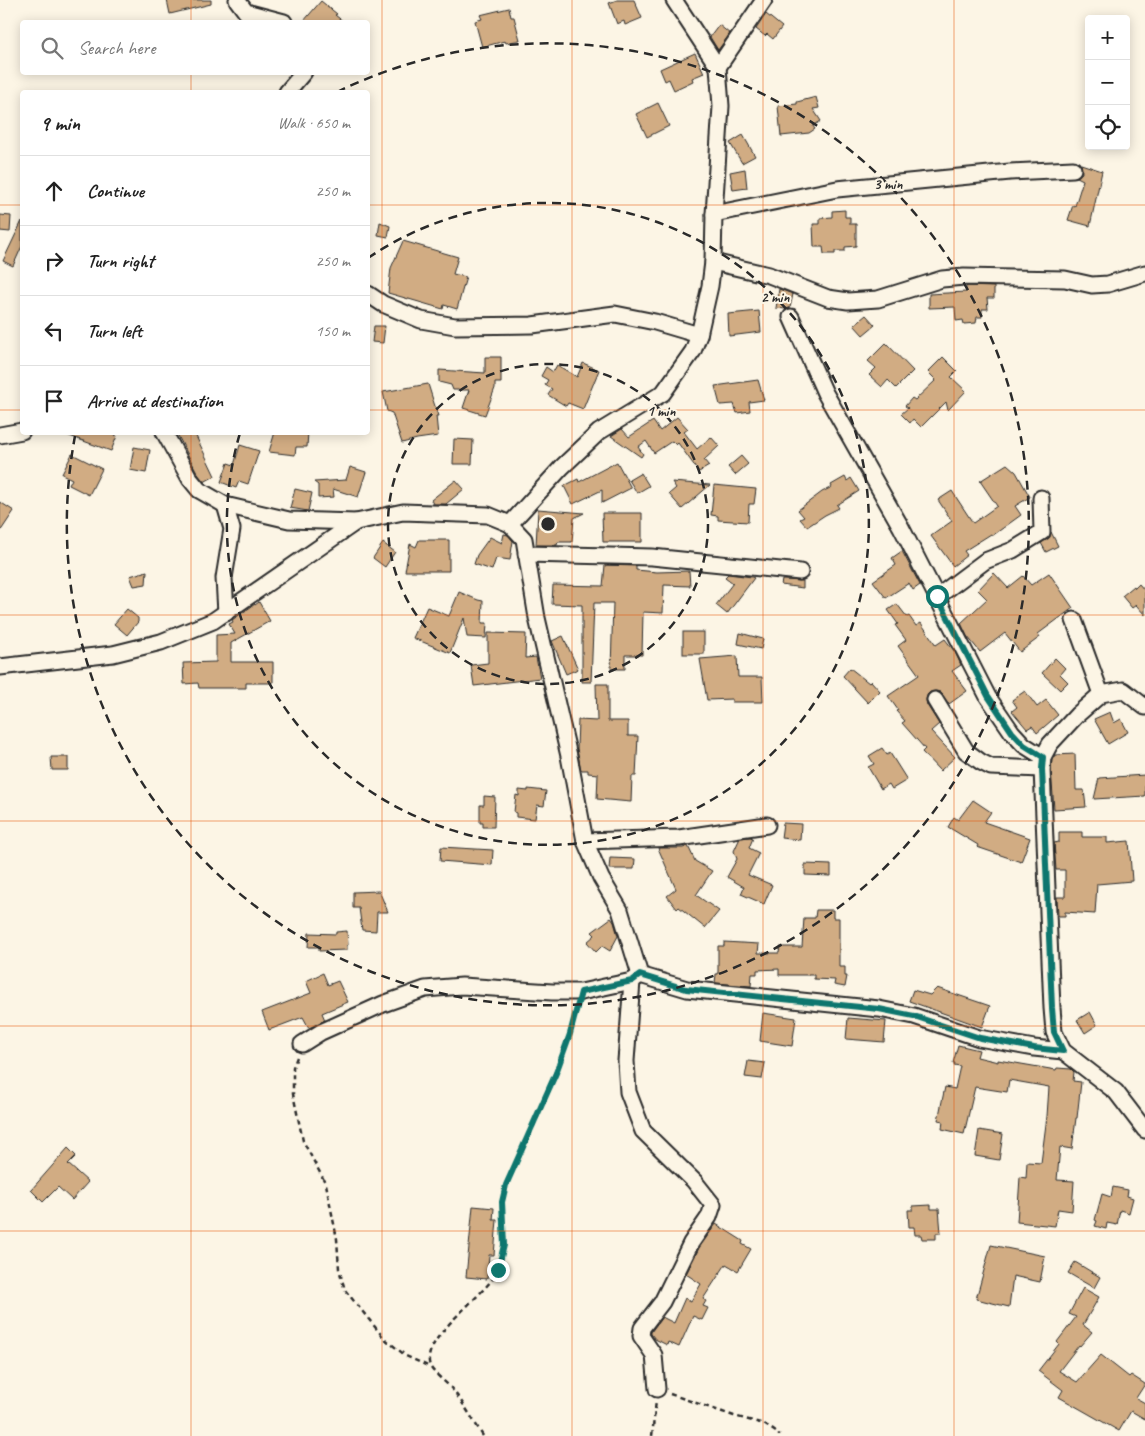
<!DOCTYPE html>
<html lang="en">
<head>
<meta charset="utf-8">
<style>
	body { margin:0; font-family:Caveat,sans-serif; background:#f6f6f6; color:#222 }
	.controls { position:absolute; right:15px; top:15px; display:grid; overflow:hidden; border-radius:5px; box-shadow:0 2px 12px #0003 }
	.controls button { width:45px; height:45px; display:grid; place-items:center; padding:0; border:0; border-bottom:1px solid #e0e0e0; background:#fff; color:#222; font:25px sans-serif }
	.stop { position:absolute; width:15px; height:15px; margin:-11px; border:4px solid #0f766e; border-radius:50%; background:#fff }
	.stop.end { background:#0f766e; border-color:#fff; box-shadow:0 1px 5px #0008 }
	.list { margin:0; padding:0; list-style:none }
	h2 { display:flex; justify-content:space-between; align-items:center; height:65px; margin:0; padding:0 20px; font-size:21px }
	h2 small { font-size:16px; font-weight:400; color:#767676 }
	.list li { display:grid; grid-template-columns:32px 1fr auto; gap:15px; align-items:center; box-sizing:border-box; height:70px; padding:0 20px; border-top:1px solid #e0e0e0 }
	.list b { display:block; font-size:19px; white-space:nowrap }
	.list em { font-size:16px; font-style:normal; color:#767676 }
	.icon { flex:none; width:28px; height:28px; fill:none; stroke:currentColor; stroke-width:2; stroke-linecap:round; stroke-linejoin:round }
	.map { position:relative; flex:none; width:1145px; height:1436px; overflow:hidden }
	.search { position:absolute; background:#fff; box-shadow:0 2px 12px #0003; left:20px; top:20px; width:350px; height:55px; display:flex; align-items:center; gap:12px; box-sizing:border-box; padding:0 18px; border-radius:5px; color:#767676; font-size:19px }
	.panel { position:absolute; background:#fff; box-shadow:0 2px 12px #0003; left:20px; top:90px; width:350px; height:345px; border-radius:5px }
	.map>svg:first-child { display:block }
	.building { fill:#d1ac83; stroke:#2b2b2b }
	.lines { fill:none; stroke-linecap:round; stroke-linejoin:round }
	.minor-casing { stroke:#2b2b2b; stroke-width:19 }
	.path { stroke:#2b2b2b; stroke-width:2.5; stroke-dasharray:5 4; stroke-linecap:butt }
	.minor { stroke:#fcf5e5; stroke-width:15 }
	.route { stroke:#0f766e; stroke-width:6 }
	.grid { fill:none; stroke:#e8590c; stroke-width:1; stroke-opacity:0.55 }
	.ring { fill:none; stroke:#2b2b2b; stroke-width:2.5; stroke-dasharray:9 6 }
	.centre { fill:#2b2b2b; stroke:#fcf5e5; stroke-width:2.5 }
	.ring-label { font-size:15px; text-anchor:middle; font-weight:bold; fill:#2b2b2b; stroke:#fcf5e5; stroke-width:4; stroke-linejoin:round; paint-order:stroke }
</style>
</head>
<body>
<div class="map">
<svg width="1145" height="1436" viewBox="0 0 1145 1436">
	<rect width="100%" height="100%" fill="#fcf5e5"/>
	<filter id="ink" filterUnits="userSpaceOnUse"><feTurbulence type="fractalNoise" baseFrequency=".02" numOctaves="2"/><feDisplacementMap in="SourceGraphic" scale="10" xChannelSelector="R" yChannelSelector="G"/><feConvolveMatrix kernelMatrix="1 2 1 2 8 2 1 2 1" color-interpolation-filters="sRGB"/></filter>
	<g filter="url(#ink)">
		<g class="building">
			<polygon points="167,0 211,0 211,4 170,14"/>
			<polygon points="617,0 634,0 642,18 625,25 624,21 617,24 609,3"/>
			<polygon points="321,1 337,14 335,15 344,22 303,22"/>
			<polygon points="509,8 511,17 514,17 520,40 506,43 505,41 482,47 475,21 482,19 480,15"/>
			<polygon points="766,14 782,27 773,39 767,34 765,36 756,29"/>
			<polygon points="719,25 730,34 718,50 710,37"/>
			<polygon points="695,53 704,73 692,78 693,81 674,90 669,79 665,81 660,69"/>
			<polygon points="816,97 819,108 813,109 821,121 813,126 815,129 809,133 781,136 778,106 797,104 797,102"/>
			<polygon points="658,103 669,126 647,137 636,114"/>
			<polygon points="743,135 755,156 742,163 730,143"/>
			<polygon points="1081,164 1102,171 1090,226 1068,220 1073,205 1075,206 1083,180 1077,177 1082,173"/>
			<polygon points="745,169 747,188 733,190 730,172"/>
			<polygon points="845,210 845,217 850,217 850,224 856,224 856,246 845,247 845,251 835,251 835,254 824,254 823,247 814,247 813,224 820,224 820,218 832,217 832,211"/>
			<polygon points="0,215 11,216 10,232 0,231"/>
			<polygon points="22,221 22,246 13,266 3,261"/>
			<polygon points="380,222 390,226 388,237 378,235"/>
			<polygon points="403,241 458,257 453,274 466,277 457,309 444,305 443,309 388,293 391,268"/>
			<polygon points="966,286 994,287 994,298 987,298 988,309 982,309 982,317 977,317 976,323 964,324 963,320 956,321 955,307 929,308 929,294 966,292"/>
			<polygon points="779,289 793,294 790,308 786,309 776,308"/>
			<polygon points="759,311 761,332 729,336 728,314"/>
			<polygon points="866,315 875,325 863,335 854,325"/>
			<polygon points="374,326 385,326 383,343 372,342"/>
			<polygon points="886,343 913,371 896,388 888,380 882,387 869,375 876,368 868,361"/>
			<polygon points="485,357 501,357 501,383 495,383 495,388 485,415 463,408 469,390 453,390 451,385 439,382 439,370 485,373"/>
			<polygon points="943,357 957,371 951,377 966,391 948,410 946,402 921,427 913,419 910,423 901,414 908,408 905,406 912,398 915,400 936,380 928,372"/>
			<polygon points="583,363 599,370 583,409 568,403 566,406 548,395 552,389 545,385 548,380 541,376 546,367 553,372 557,365 577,377"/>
			<polygon points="758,380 764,400 749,402 750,411 737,413 734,404 720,405 715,386"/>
			<polygon points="428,384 438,416 436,416 438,436 417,439 402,443 392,413 387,411 383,392"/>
			<polygon points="677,417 688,429 684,432 697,449 711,437 719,446 704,460 709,466 699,472 678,443 676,445 672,441 654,453 646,441 638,447 643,454 641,457 611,436 622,429 629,437 653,421 660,431"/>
			<polygon points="64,432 106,432 117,436 111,451 64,434"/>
			<polygon points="176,432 194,432 215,476 204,482 198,474"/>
			<polygon points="275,432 308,432 307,447 296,447 295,455 269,452"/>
			<polygon points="454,439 473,440 472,464 453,464"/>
			<polygon points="240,445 259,451 248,484 239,481 236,488 221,482 228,463 234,465"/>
			<polygon points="134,447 150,450 146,473 130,470"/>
			<polygon points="72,454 102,469 89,495 69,485 72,479 62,474"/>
			<polygon points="741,456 748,464 735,475 728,467"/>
			<polygon points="617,462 631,488 602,503 602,490 573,504 564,486 578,479 579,482"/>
			<polygon points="1007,464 1016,472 1030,497 1015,506 1021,515 992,536 991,534 964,551 967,555 953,566 931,536 952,521 938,500 952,491 973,523 997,506 980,481"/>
			<polygon points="350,467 366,472 358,497 333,489 334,497 318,498 318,485 314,482 346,480"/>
			<polygon points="641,473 649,486 637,493 629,480"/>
			<polygon points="845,477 847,481 851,478 859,491 837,505 839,508 825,515 807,527 800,519 804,517 798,510 822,492 832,487 831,485"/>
			<polygon points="456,480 464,489 446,504 433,504 431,500"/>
			<polygon points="672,482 710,485 682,509 669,494 676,488"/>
			<polygon points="714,485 756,489 754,504 749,504 748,522 718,520 718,516 711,515"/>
			<polygon points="295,489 312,493 308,511 290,508"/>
			<polygon points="0,502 14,511 0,532"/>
			<polygon points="538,509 584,513 574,518 572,542 558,542 557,545 536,545"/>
			<polygon points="602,513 642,513 642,542 603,542"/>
			<polygon points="1051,532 1058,546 1046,552 1041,543 1050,537"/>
			<polygon points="504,534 508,535 513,541 510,560 496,558 492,570 474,564 477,555 490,537 502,543"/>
			<polygon points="419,540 449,540 449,571 405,571 410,544 416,547"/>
			<polygon points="383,543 395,552 385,567 373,558"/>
			<polygon points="902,551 920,585 913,590 909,583 886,598 873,581 896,565 892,558"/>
			<polygon points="605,565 636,566 636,570 657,572 689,571 690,586 664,585 663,613 643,612 642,655 625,655 625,669 611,669 613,603 594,603 591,682 582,682 582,605 552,604 553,585 603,586"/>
			<polygon points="147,571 146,584 134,586 130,576"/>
			<polygon points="994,573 1008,588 1023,576 1031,585 1049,573 1073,608 1038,634 1040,637 1020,652 1005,633 980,652 967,636 961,623 987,599 978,590"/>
			<polygon points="728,574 752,577 754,578 727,614 716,605 733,583 725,577"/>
			<polygon points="782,580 803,581 803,588 781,585"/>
			<polygon points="1139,584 1145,591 1145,615 1136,605 1132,608 1122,596 1134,586 1135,588"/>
			<polygon points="459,592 478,600 483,601 482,623 487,623 486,638 467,637 464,618 450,653 413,638 427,607 449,616"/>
			<polygon points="259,602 270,621 231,643 231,662 273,662 273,683 246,683 246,688 199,688 198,683 184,684 183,663 216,662 216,635 235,634 229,624 233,622 232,620 255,604 255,605"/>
			<polygon points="897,604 907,617 909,616 916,626 921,623 936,645 945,639 955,652 961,665 952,671 967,691 949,704 943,695 940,692 935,691 930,692 927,695 926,700 927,705 939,724 931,731 955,757 940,771 922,752 925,749 902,723 905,721 896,711 898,710 888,696 919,675 898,646 906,640 895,625 898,624 888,610"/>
			<polygon points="127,609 138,618 138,622 127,635 114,624"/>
			<rect x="683" y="632" width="21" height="22"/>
			<polygon points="488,633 526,634 525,658 536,657 540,678 474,686 471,665 488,663"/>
			<polygon points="740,633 763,639 761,649 738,644"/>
			<polygon points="563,636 578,669 566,674 552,641"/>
			<polygon points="737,656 738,677 762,677 763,702 732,702 732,699 707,700 700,659"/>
			<polygon points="1055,658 1065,668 1060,674 1068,682 1060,690 1042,673"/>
			<polygon points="850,668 869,683 871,681 880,691 868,703 843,676"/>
			<polygon points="596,684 608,684 608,721 628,721 628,736 638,736 636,776 632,776 631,802 597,799 598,774 588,773 588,770 581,770 577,749 578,720 597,721"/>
			<polygon points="1025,691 1037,707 1046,700 1058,715 1037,733 1032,726 1027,729 1012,711 1017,707 1012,700"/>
			<polygon points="1110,712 1114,723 1121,719 1128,732 1108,744 1094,719"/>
			<polygon points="882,748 887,755 890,753 907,780 892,789 889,784 881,789 868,767 874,764 869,756"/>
			<polygon points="1075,754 1076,790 1084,790 1086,807 1054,809 1051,769 1052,760 1055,755"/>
			<polygon points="51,757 68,757 68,770 52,770"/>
			<polygon points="1145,775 1145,796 1094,799 1099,778"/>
			<polygon points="528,789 546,791 544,806 537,805 535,819 516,817 516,813 514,812 516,795 519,796 519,790 528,791"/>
			<polygon points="484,796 495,797 494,827 483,827 483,823 480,823 480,805 484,805"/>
			<polygon points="973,800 991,812 984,822 1030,838 1021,862 977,847 978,845 948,827 954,817 958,820"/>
			<polygon points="783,823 801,824 800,840 781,838"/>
			<polygon points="1059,832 1082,832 1082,837 1107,837 1107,843 1129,841 1132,881 1097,884 1095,914 1065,912 1065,916 1058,916 1057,897 1065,897 1065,870 1056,870 1054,843 1059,842"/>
			<polygon points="750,837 753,838 749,848 759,853 748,875 772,885 764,904 741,894 744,887 727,877 737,859 734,851 740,838"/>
			<polygon points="688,846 695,861 712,871 696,895 719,911 705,928 679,907 677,909 667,896 676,889 658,848 683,848"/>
			<polygon points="441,847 493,850 492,865 440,861"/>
			<polygon points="610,858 635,859 634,869 609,869"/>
			<polygon points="805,864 831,865 831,876 805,875"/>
			<polygon points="379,891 388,912 377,912 376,931 362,930 359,908 353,908 353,892"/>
			<polygon points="816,910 833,910 833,918 839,918 839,967 845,967 845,976 847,976 845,987 834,985 835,980 814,979 814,975 779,975 779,969 757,970 757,974 752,974 751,986 715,983 716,974 718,974 718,946 724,946 724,942 759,944 758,953 779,953 780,947 802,947 804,918 815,918"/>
			<polygon points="611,918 614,922 618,936 610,951 602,946 596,952 587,942 595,935 592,932"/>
			<polygon points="347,931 348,945 347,945 347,950 319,951 319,947 308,947 309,933 336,934 336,932"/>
			<polygon points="323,973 328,985 338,981 348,1002 322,1013 325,1020 309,1028 303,1017 269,1030 262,1012 311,993 306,981"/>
			<polygon points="937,988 990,1006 982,1027 909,1001 913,990 930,995"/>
			<polygon points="1090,1012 1097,1025 1085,1033 1077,1020"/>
			<polygon points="763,1013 796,1018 792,1046 760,1041"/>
			<polygon points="848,1018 886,1021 884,1042 846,1039"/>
			<polygon points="958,1045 979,1050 977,1057 998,1062 998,1060 1056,1070 1057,1068 1071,1069 1074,1072 1073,1081 1081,1082 1077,1118 1076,1118 1072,1149 1060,1147 1057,1180 1074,1181 1072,1211 1058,1209 1055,1226 1017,1222 1020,1177 1026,1178 1027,1162 1041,1163 1047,1116 1049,1087 1009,1080 1007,1092 975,1087 964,1134 942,1129 943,1121 938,1120 945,1087 955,1089 960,1066 954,1065 955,1063 953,1063"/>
			<polygon points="748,1061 765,1063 762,1079 745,1077"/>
			<polygon points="979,1130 1003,1134 999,1160 975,1156"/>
			<polygon points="68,1148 76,1156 68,1164 88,1182 72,1200 58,1187 43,1202 31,1190"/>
			<polygon points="1113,1187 1128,1190 1127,1196 1133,1198 1129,1213 1120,1210 1117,1225 1107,1223 1106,1229 1095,1226 1097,1221 1095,1220 1102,1194 1111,1197"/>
			<polygon points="931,1205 931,1209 939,1209 941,1233 936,1233 936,1239 922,1239 921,1235 915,1235 914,1227 909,1227 908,1210 913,1210 913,1206"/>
			<polygon points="473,1206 494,1208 493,1220 497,1220 494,1255 489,1255 487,1279 466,1277"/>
			<polygon points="716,1224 743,1241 742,1244 751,1249 738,1271 726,1264 703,1299 706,1301 703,1306 708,1308 702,1320 693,1316 679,1347 668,1342 667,1345 655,1339 651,1334 651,1332 662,1317 674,1323 685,1298 691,1301 701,1284 686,1274 699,1248"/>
			<polygon points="991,1245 1045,1256 1040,1282 1013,1276 1009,1307 976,1299"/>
			<polygon points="1075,1262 1100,1277 1094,1288 1068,1273"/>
			<polygon points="1083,1288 1099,1297 1083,1325 1092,1332 1080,1346 1079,1345 1059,1371 1077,1382 1101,1355 1129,1377 1131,1375 1145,1384 1136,1398 1145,1403 1145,1419 1131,1411 1119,1431 1059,1397 1063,1390 1038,1371 1059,1344 1057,1342 1076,1317 1069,1314"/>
		</g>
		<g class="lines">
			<defs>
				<g id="minor">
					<polyline points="237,0 246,12 284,22"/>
					<polyline points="674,0 718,67 721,106 714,214 713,262 710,286 699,335 693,351 663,393 599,432 562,467 510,524 524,539 537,618 569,756 585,841 601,878 620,910 640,975 687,989 879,1009 914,1016 979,1038 1034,1048 1063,1051"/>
					<polyline points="718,67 764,0"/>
					<polyline points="287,92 304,72"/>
					<polyline points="714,214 837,189 1010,172 1073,169"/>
					<polyline points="713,262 769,275 828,298 848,301 878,299 942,279 964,277 1065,279 1092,285 1108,284 1145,273"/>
					<polyline points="368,294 383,304 421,320 455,326 532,325 615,314 655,322 699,335"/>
					<polyline points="791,317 825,393 901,527 988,697 1012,732 1024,745 1043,757"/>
					<polyline points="164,432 190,479 199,490 225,505 289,520 356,522"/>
					<polyline points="0,435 22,431"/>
					<polyline points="225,505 232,529 224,578 226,613"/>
					<polyline points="526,554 652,557 800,572"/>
					<polyline points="937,597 985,561 1013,550 1042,532 1041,498"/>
					<polyline points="1074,620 1101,694"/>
					<polyline points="0,667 113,654 161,642 213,621 356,522 403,512 488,515 510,524"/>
					<polyline points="935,700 966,751 981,762 991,767 1042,769"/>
					<polyline points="1145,707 1123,690 1101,694 1077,715 1050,744 1043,757 1042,769 1052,1008 1054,1032 1063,1051 1116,1092 1145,1130"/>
					<polyline points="585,841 679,838 767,825"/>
					<polyline points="632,981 626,1061 628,1092 643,1131 694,1181 713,1205 709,1217 691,1243 662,1302 642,1328 641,1336 654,1355 657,1389"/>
					<polyline points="302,1044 321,1032 383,1004 425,989 462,986 552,992 581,992 632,981 639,976"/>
				</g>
			</defs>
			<use href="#minor" class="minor-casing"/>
			<g class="path">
				<polyline points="297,1057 293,1067 293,1094 303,1141 326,1184 337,1239 339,1269 345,1290 384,1338 406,1356 430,1367"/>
				<polyline points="670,1394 734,1416 764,1424 779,1434 779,1436"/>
				<path d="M483,1436C473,1420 463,1402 451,1388C446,1382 433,1373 430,1366C419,1337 489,1295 499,1268C507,1245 501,1227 502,1203C503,1197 505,1191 506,1185C533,1126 561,1068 578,1006"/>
				<polyline points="652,1436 656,1401"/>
			</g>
			<use href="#minor" class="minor"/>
		</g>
	</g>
	<g class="lines" filter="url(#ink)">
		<polyline class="route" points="498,1270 504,1245 502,1202 506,1185 556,1073 570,1034 581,992 632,981 640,975 686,989 879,1009 914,1016 980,1038 1034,1048 1063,1051 1054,1032 1052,1008 1042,769 1043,757 1024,745 1012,732 988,696 937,596"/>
	</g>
	<path class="grid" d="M191,0V22M382,0V1436M572,0V1436M763,0V1436M954,0V1436M191,72V92M0,205H22M368,205H1145M0,410H22M368,410H1145M191,432V1436M0,615H1145M0,821H1145M0,1026H1145M0,1231H1145"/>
	<g class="ring">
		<circle cx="548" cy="524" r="160"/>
		<path d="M368 258A321 321 0 1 1 240 433"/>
		<path d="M337 92A481 481 0 1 1 75 436"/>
	</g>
	<circle cx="548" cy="524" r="8" class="centre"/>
	<g class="ring-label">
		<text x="888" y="189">3 min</text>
		<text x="775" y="302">2 min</text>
		<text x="661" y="416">1 min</text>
	</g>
</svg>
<div class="controls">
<button>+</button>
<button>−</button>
<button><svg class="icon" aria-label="locate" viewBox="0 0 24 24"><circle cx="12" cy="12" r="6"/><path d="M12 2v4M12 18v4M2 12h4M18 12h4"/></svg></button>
</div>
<div class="stop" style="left:937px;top:596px"></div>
<div class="stop end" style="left:498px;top:1270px"></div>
<div class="search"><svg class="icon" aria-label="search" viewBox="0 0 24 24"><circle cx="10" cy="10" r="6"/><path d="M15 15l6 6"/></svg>Search here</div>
<section class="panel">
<h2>9 min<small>Walk · 650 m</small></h2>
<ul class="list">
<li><svg class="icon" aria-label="ahead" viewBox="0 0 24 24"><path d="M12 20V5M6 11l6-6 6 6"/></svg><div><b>Continue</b></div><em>250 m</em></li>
<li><svg class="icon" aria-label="right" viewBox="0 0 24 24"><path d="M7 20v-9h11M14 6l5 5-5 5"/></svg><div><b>Turn right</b></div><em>250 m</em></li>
<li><svg class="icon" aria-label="left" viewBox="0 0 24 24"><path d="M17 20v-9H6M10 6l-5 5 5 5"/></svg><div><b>Turn left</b></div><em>150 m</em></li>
<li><svg class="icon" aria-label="arrive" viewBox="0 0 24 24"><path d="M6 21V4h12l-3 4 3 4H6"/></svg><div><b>Arrive at destination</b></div></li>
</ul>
</section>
</div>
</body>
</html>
